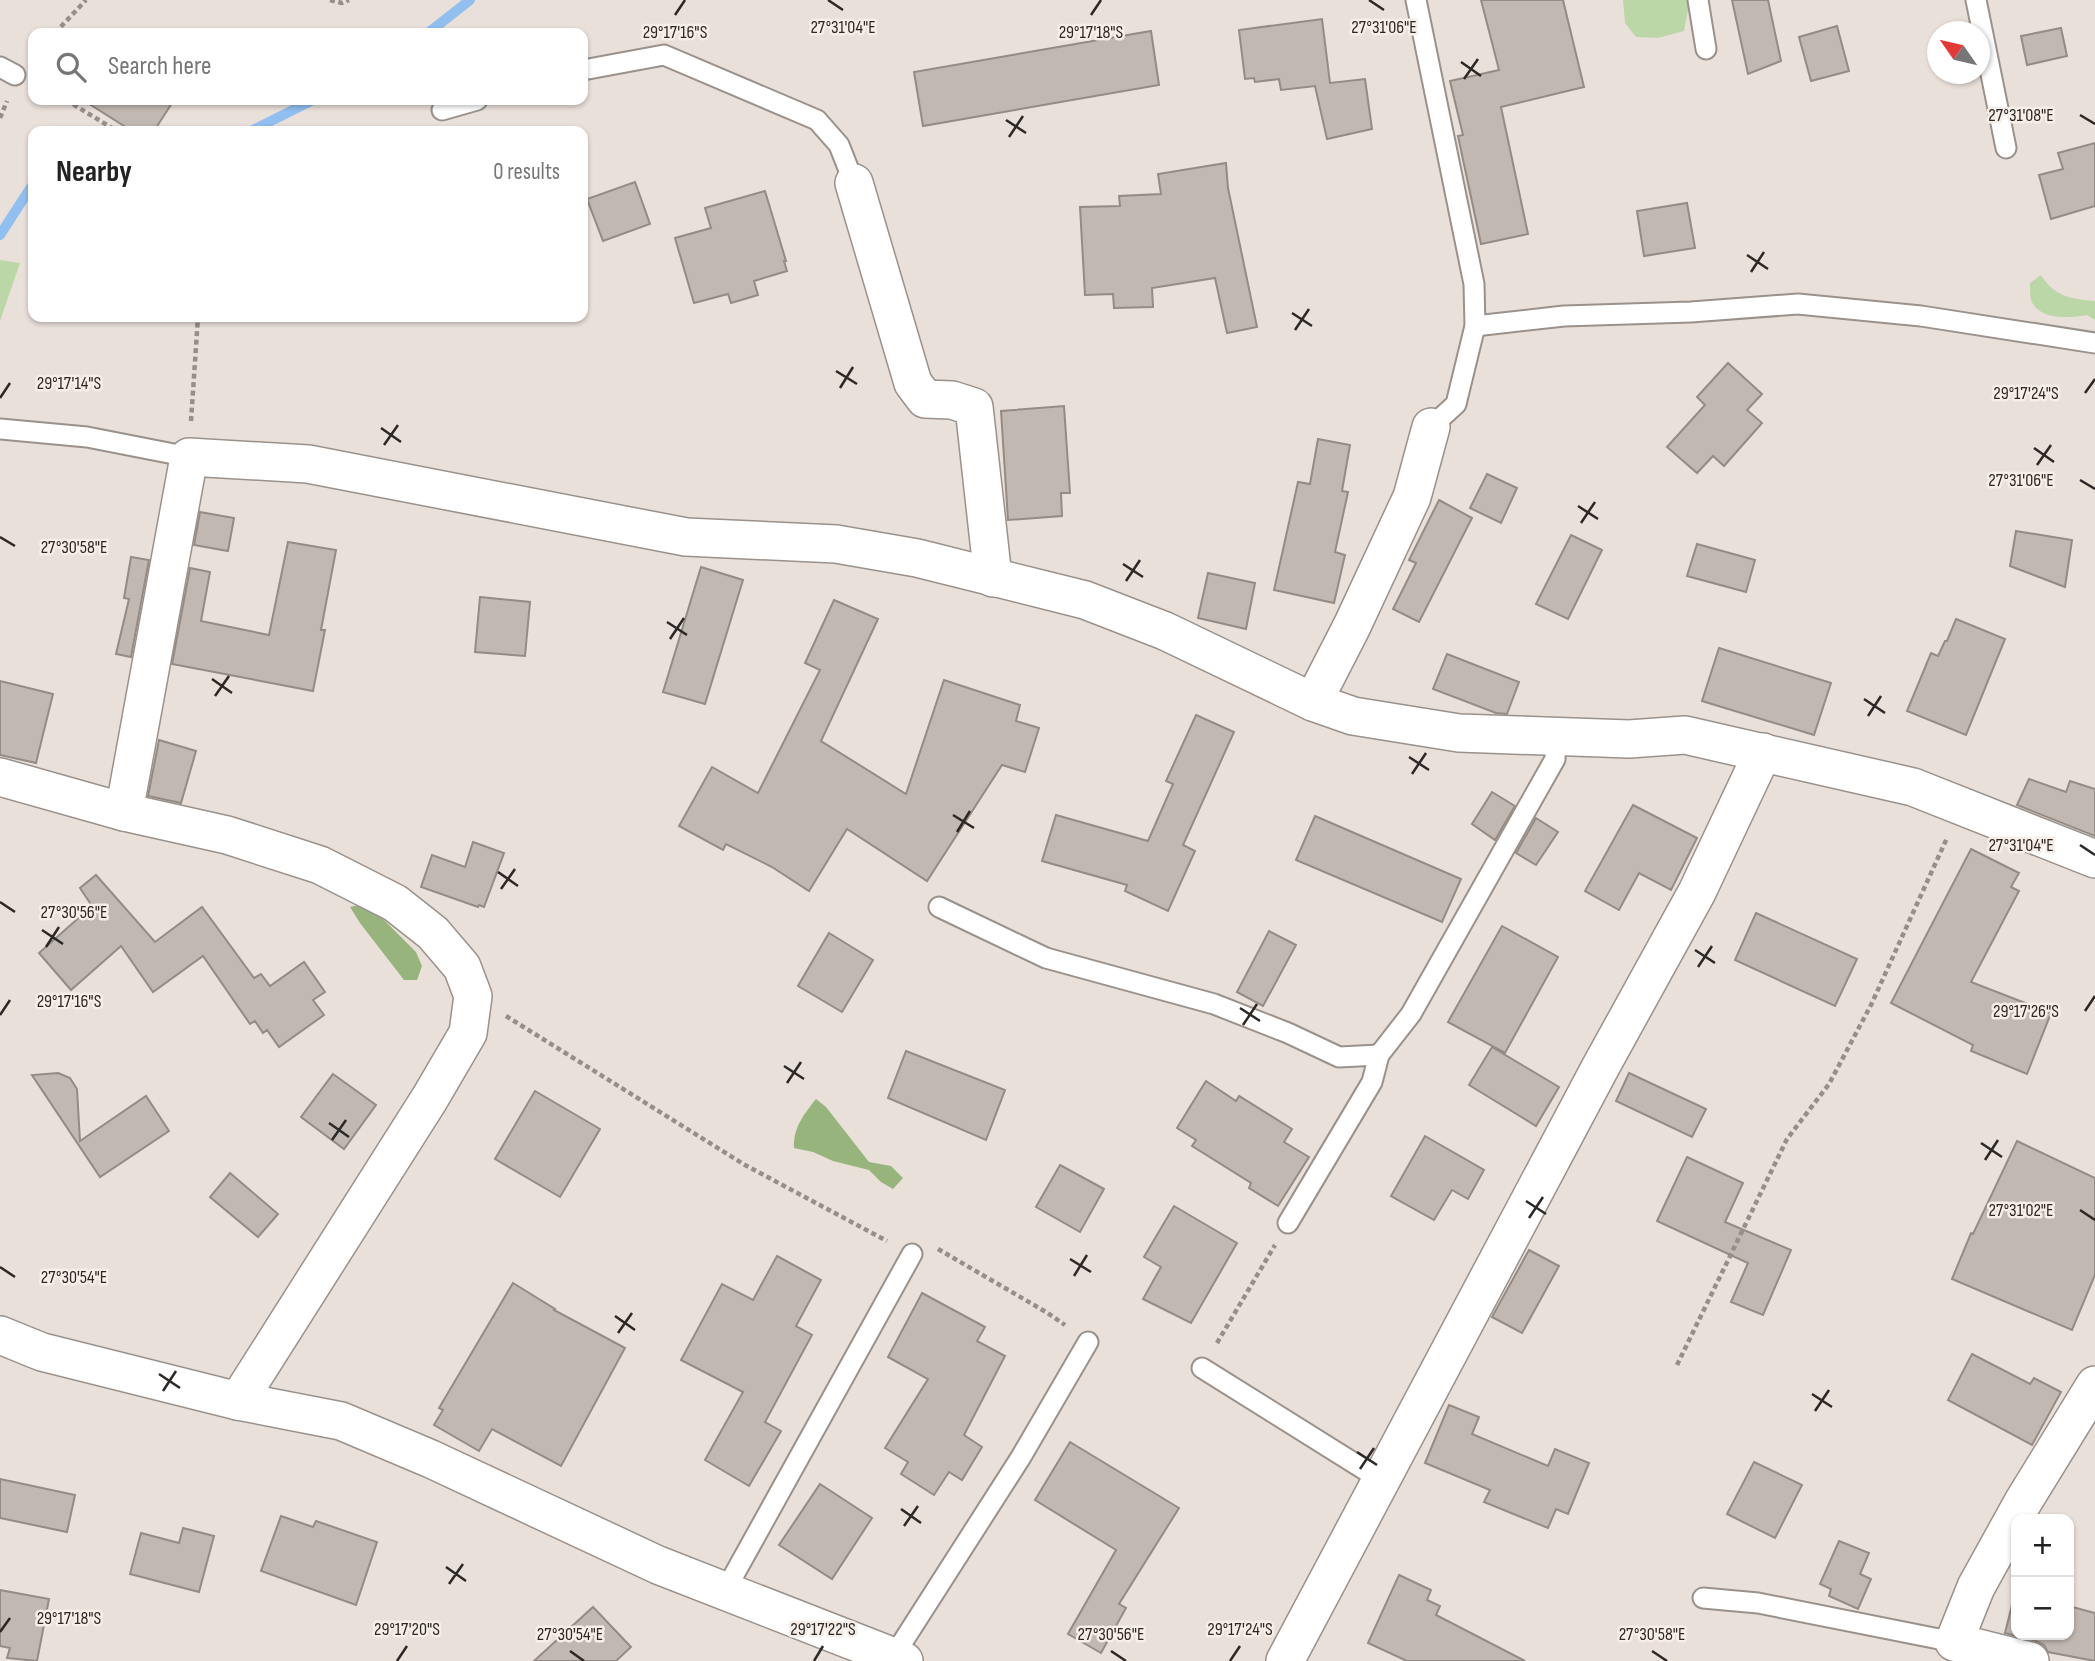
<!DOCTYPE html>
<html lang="en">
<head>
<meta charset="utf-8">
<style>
	body { margin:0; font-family:"Sofia Sans Condensed",sans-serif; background:#f6f6f6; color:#222 }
	.controls { position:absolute; right:21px; bottom:21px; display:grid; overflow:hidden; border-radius:14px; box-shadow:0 2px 5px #0004 }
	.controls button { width:63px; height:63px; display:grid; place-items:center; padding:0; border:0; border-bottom:2px solid #e0e0e0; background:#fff; color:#222; font:35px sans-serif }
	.compass { position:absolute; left:1927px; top:21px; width:63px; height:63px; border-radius:50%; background:#fff; box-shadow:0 2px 5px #0004; rotate:304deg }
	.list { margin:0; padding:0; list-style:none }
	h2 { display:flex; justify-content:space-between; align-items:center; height:91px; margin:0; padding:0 28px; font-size:30px }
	h2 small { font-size:23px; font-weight:400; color:#767676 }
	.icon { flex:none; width:38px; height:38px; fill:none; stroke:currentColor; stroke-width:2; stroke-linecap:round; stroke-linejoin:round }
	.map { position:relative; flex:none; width:2095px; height:1661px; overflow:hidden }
	.search { position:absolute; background:#fff; box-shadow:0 2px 5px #0004; left:28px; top:28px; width:560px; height:77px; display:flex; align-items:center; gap:18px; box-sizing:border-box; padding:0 24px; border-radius:14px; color:#767676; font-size:26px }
	.panel { position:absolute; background:#fff; box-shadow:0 2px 5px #0004; left:28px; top:126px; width:560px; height:196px; border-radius:14px }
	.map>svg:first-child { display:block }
	.green { fill:#bcd7a7 }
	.forest { fill:#96b47c }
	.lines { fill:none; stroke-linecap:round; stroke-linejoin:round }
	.stream { stroke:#91bff0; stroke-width:10 }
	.building { fill:#c1b8b1; stroke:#938b84; stroke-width:2 }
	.lane-casing { stroke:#9a918a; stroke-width:23 }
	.street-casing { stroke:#9a918a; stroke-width:40 }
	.path { stroke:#958e89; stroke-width:4.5; stroke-dasharray:5 3.5; stroke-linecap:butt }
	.lane { stroke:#fff; stroke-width:19 }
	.street { stroke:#fff; stroke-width:37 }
	.ticks { fill:none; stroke:#2c2826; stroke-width:2.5 }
	.ticks-label { font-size:18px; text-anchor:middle; fill:#2c2826; stroke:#f7eee7; stroke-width:5; stroke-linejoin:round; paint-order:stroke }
</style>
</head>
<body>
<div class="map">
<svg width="2095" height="1661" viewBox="0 0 2095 1661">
	<rect width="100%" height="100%" fill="#eae0da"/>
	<g class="green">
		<polygon points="1623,0 1690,0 1684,31 1658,38 1636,37 1625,23"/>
		<polygon points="0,260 20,263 0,321"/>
		<path d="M2041,275C2054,296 2071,299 2095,301V320L2087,315C2070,318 2039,321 2031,300C2030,296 2030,288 2030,283Z"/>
	</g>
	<g class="forest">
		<polygon points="367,903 416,952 422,966 417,980 404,980 360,923 350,907"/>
		<path d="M816,1099L826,1107L869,1162L891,1166L903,1178L893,1189L881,1182L869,1170L833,1161L813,1152L794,1148C793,1128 804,1114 816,1099Z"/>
	</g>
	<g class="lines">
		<g class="stream">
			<polyline points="428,33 470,0"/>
			<polyline points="251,131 313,100"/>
			<polyline points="0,235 31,187 33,187"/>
		</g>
	</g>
	<g class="building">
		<polygon points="1481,0 1563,0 1584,87 1501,107 1528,234 1481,244 1458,136 1463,135 1450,81 1499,70"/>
		<polygon points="1732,0 1768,0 1781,61 1748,74"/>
		<polygon points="1322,19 1330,83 1365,79 1372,129 1327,139 1315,86 1281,90 1279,79 1255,82 1254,78 1245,79 1239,30"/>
		<polygon points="1837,26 1849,71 1811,81 1799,37"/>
		<polygon points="2061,28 2067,56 2027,65 2021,36"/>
		<polygon points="1151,31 1159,85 923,126 914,72"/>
		<polygon points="83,100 174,100 154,131 132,131"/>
		<polygon points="2095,143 2095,206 2051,219 2039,175 2063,169 2058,153"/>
		<polygon points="1226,163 1228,188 1257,327 1227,333 1215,278 1152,288 1153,307 1114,308 1113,294 1085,295 1080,207 1120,206 1119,196 1161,194 1158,174"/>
		<polygon points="635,182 650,224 603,241 587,199"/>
		<polygon points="765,191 786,261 784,261 787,271 754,281 758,295 731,303 728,294 694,303 675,238 711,228 705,208"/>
		<polygon points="1687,203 1695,248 1644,256 1637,211"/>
		<polygon points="1728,363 1762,394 1747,410 1762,423 1724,466 1713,456 1697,473 1667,447 1705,405 1697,397"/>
		<polygon points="1064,406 1070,493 1061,493 1062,516 1008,520 1001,411"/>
		<polygon points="1318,439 1350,445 1342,491 1348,492 1335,552 1345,555 1334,603 1274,590 1298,482 1310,484"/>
		<polygon points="1487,474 1517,488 1501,523 1470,508"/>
		<polygon points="1439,500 1472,518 1419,622 1393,609 1416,563 1409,560"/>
		<polygon points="200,512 234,518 228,551 194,545"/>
		<polygon points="2016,531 2072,540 2065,587 2010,566"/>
		<polygon points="1571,535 1602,550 1568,619 1536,604"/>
		<polygon points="288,542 336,550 321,630 325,630 313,691 172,664 190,568 210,572 201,621 269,635"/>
		<polygon points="1697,544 1755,560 1746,592 1687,576"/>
		<polygon points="131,557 149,560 131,657 116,654 129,599 124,598"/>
		<polygon points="701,567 743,580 705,704 663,692"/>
		<polygon points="1208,573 1255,583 1246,629 1198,618"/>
		<polygon points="480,597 530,602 525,656 475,652"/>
		<polygon points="834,600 878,619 821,741 906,794 944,680 1020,705 1016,721 1039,728 1025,772 1002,765 927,881 847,829 809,891 772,867 726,844 723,850 679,826 712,767 758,793 820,670 805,663"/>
		<polygon points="1956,619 2005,639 1966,735 1907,711 1931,653 1938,656 1945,641 1947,641"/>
		<polygon points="1719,648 1831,683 1814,735 1702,701"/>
		<polygon points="1447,654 1519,682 1507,714 1496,713 1433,689"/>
		<polygon points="0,681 53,694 36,763 0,755"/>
		<polygon points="1196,715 1234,732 1183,845 1195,851 1168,911 1125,891 1127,885 1042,861 1056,815 1148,841 1173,784 1166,781"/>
		<polygon points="159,740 196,751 181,803 148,796"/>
		<polygon points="2029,779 2066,792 2070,781 2095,789 2095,836 2017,805"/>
		<polygon points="1492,792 1515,806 1495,840 1472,824"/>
		<polygon points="1633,805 1697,838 1671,890 1639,873 1619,910 1585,891"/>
		<polygon points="1315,816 1461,879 1442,922 1296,860"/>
		<polygon points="1536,818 1558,832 1536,865 1516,853"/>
		<polygon points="473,842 504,853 484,907 479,905 478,907 421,887 432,855 465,867"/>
		<polygon points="1971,849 2019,873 2011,887 2019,891 1971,982 2051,1013 2027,1074 1971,1051 1973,1045 1891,1003"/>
		<polygon points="96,875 155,942 202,907 254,978 261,974 270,986 304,962 325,992 313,1000 324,1015 279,1047 267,1030 263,1033 255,1021 250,1024 203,956 153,992 121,946 71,990 39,953 92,906 80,888"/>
		<polygon points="1756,913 1857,959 1835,1006 1735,960"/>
		<polygon points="1502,926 1558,957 1505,1053 1448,1022"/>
		<polygon points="1269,931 1296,945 1263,1006 1237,992"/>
		<polygon points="829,933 873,960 842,1012 798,986"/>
		<polygon points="1492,1047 1559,1087 1536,1126 1469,1085"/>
		<polygon points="906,1051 1005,1090 986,1140 888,1098"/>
		<polygon points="58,1073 70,1078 77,1089 80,1141 146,1096 169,1131 100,1177 32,1075"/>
		<polygon points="1629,1073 1706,1109 1692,1137 1616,1101"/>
		<polygon points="333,1074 376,1105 344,1149 301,1117"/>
		<polygon points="1206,1081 1236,1101 1239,1096 1292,1129 1284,1142 1309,1157 1278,1206 1249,1188 1251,1183 1192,1146 1196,1140 1177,1128"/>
		<polygon points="535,1091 600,1129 560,1197 495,1159"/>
		<polygon points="1425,1136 1484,1170 1468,1199 1452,1190 1434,1220 1391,1196"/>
		<polygon points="2017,1141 2095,1178 2095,1275 2072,1330 1952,1279 1971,1233 1973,1234"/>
		<polygon points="1687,1157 1743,1183 1725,1222 1791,1250 1763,1315 1731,1302 1748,1263 1657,1221"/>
		<polygon points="1060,1165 1104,1189 1080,1232 1036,1207"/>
		<polygon points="230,1173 278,1214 258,1237 210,1197"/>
		<polygon points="1174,1206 1237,1243 1191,1323 1143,1299 1161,1267 1144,1257"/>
		<polygon points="1529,1250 1559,1266 1522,1333 1492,1317"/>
		<polygon points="777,1256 821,1280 796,1326 812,1335 765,1422 781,1431 749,1486 705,1460 743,1392 681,1360 722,1284 753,1300"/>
		<polygon points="513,1283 555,1309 554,1310 625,1348 561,1466 492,1429 479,1451 434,1425 443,1410 439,1408"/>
		<polygon points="922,1293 985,1327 977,1341 1005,1356 964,1435 982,1447 962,1480 949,1472 934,1495 901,1474 908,1462 885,1448 928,1379 888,1357"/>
		<polygon points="1972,1354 2030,1384 2034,1378 2061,1392 2032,1445 1948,1400"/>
		<polygon points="1449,1405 1479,1417 1472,1434 1548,1466 1555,1449 1589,1463 1568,1514 1556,1509 1548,1528 1484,1502 1490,1490 1425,1463"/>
		<polygon points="1070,1442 1179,1508 1119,1604 1126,1608 1101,1653 1068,1634 1116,1550 1035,1500"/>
		<polygon points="1754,1462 1802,1485 1775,1538 1727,1514"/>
		<polygon points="0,1479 75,1495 67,1532 0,1518"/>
		<polygon points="820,1484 872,1518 832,1579 779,1545"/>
		<polygon points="281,1516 313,1527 316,1521 377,1542 356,1605 261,1571"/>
		<polygon points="183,1528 214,1536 199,1592 130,1574 141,1533 179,1543"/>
		<polygon points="1839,1541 1869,1553 1860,1574 1871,1579 1858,1609 1829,1596 1831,1589 1820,1584"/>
		<polygon points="1399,1575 1431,1590 1427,1600 1440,1606 1436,1615 1525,1661 1407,1661 1368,1643"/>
		<polygon points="0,1590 49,1599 37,1661 7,1658 10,1648 0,1646"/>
		<polygon points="2015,1593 2016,1635 2069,1635 2069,1606 2095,1613 2095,1661 2048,1652 2044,1645 2036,1641 2005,1633"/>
		<polygon points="593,1607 631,1647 616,1661 534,1661"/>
	</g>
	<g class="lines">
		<defs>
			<g id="lane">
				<polyline points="1416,0 1474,284 1475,326 1456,404 1431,427"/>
				<polyline points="1698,0 1706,49"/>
				<polyline points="1976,0 2006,148"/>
				<polyline points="0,67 15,75"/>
				<polyline points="583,70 664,55 817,120 839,145 854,183"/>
				<polyline points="442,110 477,100"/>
				<polyline points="1475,326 1564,316 1691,312 1798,304 1921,316 2095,343"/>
				<polyline points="0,429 87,437 189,457"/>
				<polyline points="939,907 1046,958 1214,1004 1288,1033 1339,1057 1379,1055"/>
				<polyline points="1288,1223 1372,1082 1379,1055 1411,1014 1555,759 1556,738"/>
				<polyline points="1202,1368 1381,1480"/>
				<polyline points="725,1591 912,1254"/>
				<polyline points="1703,1598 1758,1603 1954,1642"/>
				<polyline points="893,1657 1021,1457 1088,1342"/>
			</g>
			<g id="street">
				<polyline points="854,183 913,383 925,399 952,400 974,407 993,578"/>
				<polyline points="1313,702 1352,626 1412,497 1431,427"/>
				<polyline points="0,777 124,812 227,835 320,865 395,903 433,933 462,967 473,996 468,1033 430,1098 238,1401"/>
				<polyline points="124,812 189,457 308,464 686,537 836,544 917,558 1085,600 1165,631 1313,702 1353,716 1459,733 1629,739 1685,735 1913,787 2095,859"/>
				<polyline points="0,1335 42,1352 238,1401 341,1421 431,1459 658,1565 904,1661"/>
				<polyline points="1285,1661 1600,1068 1697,892 1763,752"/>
				<polyline points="2030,1661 1954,1642 1976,1587 2023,1502 2095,1385"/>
			</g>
		</defs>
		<use href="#lane" class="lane-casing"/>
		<use href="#street" class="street-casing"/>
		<g class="path">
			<polyline points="330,0 342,3 349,0"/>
			<polyline points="55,33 86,0"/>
			<polyline points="66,100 117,131"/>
			<polyline points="0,118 7,101"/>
			<polyline points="191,421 198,317"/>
			<polyline points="506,1016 745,1165 887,1241"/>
			<polyline points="938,1249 1046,1312 1065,1325"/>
			<polyline points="1217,1343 1275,1245"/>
			<polyline points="1677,1365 1787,1139 1829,1084 1871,1005 1947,838"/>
		</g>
		<use href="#lane" class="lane"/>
		<use href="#street" class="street"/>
	</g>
	<path class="ticks" d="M828,0L843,10M1369,0L1384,10M675,15L685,0M1091,15L1101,0M1461,62L1481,76M1464,79L1478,59M2080,115L2095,124M1006,120L1026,133M1009,137L1023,116M1747,255L1768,269M1751,272L1764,252M1292,313L1312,326M1295,330L1309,309M836,371L857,384M840,388L853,367M2085,393L2095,379M0,398L10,383M381,428L401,442M384,445L398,425M2034,448L2054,462M2037,465L2051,445M2080,480L2095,489M1578,506L1598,519M1581,523L1595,502M0,537L15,546M1123,564L1143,577M1126,581L1140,560M667,622L687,635M670,639L684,618M212,679L232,693M215,696L229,676M1864,699L1885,713M1868,716L1881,696M1409,757L1429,770M1412,774L1426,753M953,815L974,828M957,832L970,811M2080,845L2095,855M498,872L518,886M501,889L515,869M0,902L15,912M42,930L63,944M46,947L59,927M1695,950L1715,963M1698,967L1712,946M1240,1008L1260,1021M2085,1011L2095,996M0,1015L10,1000M1243,1025L1257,1004M784,1066L804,1079M787,1083L801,1062M329,1123L349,1137M332,1140L346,1120M1981,1143L2002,1157M1985,1160L1998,1140M1526,1201L1546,1214M2080,1210L2095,1220M1529,1218L1543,1197M1070,1259L1091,1272M0,1267L15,1277M1074,1276L1087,1255M615,1316L635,1330M618,1333L632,1313M159,1374L180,1388M163,1391L176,1371M1812,1394L1832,1407M1815,1411L1829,1390M1357,1452L1377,1465M1360,1469L1374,1448M901,1509L921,1523M904,1526L918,1506M446,1567L466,1581M449,1584L463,1564M0,1632L10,1618M570,1651L584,1661M1111,1651L1126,1661M1652,1651L1667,1661M397,1661L407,1646M814,1661L823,1646M1230,1661L1240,1646"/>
	<g class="ticks-label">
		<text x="1384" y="33">27°31'06"E</text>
		<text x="843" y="33">27°31'04"E</text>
		<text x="675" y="38">29°17'16"S</text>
		<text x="1091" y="38">29°17'18"S</text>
		<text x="2021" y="121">27°31'08"E</text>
		<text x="69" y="389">29°17'14"S</text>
		<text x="2026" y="399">29°17'24"S</text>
		<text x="2021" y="486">27°31'06"E</text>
		<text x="74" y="553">27°30'58"E</text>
		<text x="2021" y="851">27°31'04"E</text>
		<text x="74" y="918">27°30'56"E</text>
		<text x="69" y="1007">29°17'16"S</text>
		<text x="2026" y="1017">29°17'26"S</text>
		<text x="2021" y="1216">27°31'02"E</text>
		<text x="74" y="1283">27°30'54"E</text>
		<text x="69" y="1624">29°17'18"S</text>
		<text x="407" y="1635">29°17'20"S</text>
		<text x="823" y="1635">29°17'22"S</text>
		<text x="1240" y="1635">29°17'24"S</text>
		<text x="570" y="1640">27°30'54"E</text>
		<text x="1111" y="1640">27°30'56"E</text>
		<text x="1652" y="1640">27°30'58"E</text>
	</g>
</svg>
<div class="controls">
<button>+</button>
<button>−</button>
</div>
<svg class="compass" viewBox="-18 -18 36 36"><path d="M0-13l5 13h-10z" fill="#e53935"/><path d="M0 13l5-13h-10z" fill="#767676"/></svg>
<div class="search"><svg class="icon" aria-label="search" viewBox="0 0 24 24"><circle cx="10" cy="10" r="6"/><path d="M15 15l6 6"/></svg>Search here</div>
<section class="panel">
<h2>Nearby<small>0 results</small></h2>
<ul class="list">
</ul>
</section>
</div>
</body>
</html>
